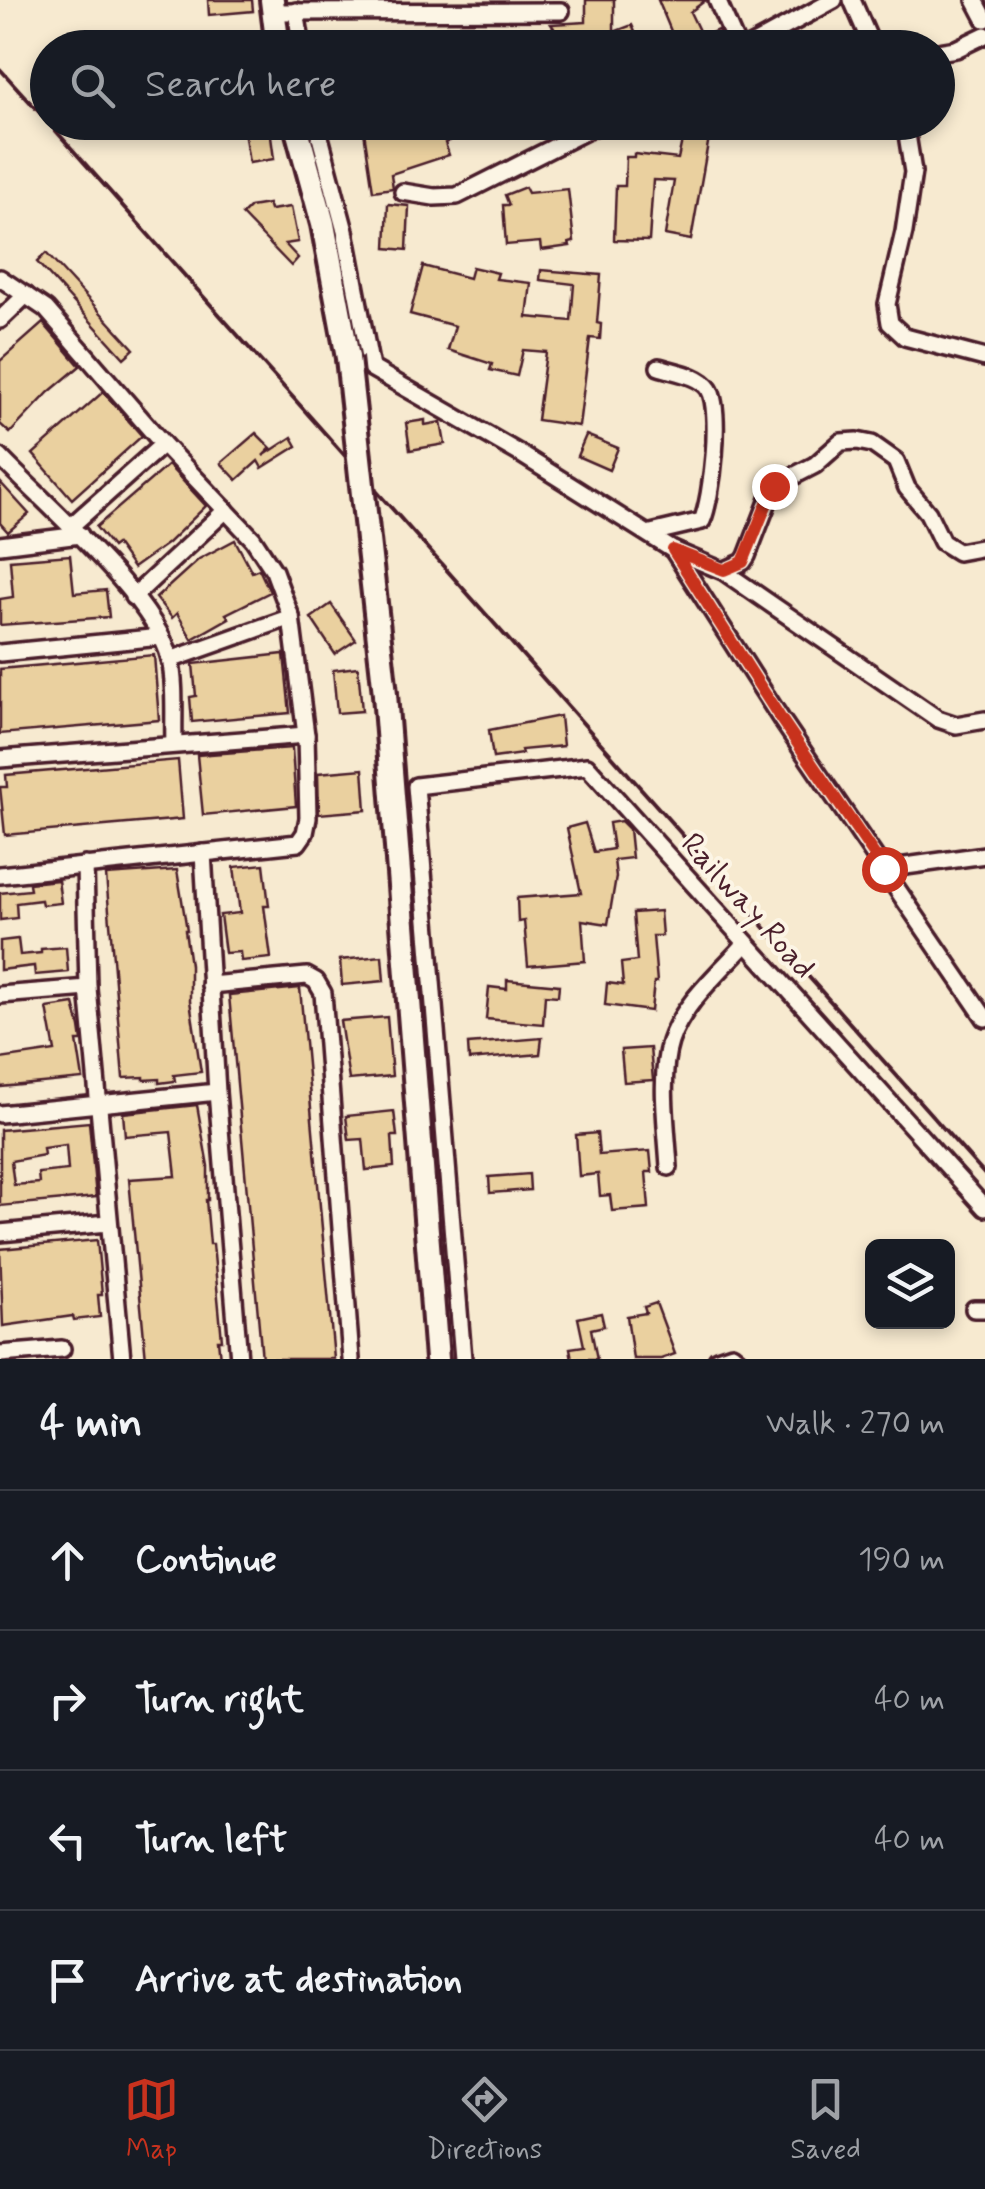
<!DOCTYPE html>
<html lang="en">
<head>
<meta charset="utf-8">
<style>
	body { margin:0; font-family:Mynerve,sans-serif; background:#20242c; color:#f1f3f6 }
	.controls { position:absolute; right:30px; bottom:30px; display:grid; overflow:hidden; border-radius:15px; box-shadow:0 5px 15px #0003 }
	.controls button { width:90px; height:90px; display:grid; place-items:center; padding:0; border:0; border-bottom:2px solid #363941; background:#171b24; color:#f1f3f6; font:50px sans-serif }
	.stop { position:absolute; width:30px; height:30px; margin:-22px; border:8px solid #c8321e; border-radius:50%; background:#fff }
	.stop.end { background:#c8321e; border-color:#fff; box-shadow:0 2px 10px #0008 }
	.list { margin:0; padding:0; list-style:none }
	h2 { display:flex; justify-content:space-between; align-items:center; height:130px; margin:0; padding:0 40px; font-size:42px }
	h2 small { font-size:32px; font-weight:400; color:#9ea1a6 }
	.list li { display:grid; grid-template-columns:65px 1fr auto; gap:30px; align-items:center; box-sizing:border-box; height:140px; padding:0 40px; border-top:2px solid #363941 }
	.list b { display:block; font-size:38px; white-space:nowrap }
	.list em { font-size:32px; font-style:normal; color:#9ea1a6 }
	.icon { flex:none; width:55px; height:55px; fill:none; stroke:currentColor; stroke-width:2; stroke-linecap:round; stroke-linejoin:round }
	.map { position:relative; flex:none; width:985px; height:1359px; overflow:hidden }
	.search { position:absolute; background:#171b24; box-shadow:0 5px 15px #0003; left:30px; right:30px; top:30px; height:110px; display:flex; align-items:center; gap:25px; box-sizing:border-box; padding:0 35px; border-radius:55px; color:#9ea1a6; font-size:38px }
	.sheet { height:690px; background:#171b24 }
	nav { display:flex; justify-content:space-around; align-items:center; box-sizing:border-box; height:140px; border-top:2px solid #363941; background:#171b24; font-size:28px; color:#9ea1a6 }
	nav a { display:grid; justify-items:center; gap:5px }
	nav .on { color:#c8321e }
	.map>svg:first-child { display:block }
	.building { fill:#ead09f; stroke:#4a1f2b; stroke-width:2.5; fill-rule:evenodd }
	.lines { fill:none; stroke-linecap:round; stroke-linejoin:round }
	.minor-casing { stroke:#4a1f2b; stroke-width:22 }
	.secondary-casing { stroke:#4a1f2b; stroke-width:30 }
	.minor { stroke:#fcf5e5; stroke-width:15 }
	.secondary { stroke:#fcf5e5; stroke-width:22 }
	.rail { stroke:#4a1f2b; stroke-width:4 }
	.secondary-bridge-casing { stroke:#4a1f2b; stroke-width:30; stroke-linecap:butt }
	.secondary-bridge { stroke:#fcf5e5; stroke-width:22 }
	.route { stroke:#c8321e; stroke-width:12 }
	.labels { text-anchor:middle; stroke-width:8; stroke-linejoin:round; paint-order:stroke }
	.street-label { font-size:32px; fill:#4a1f2b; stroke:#fcf5e5 }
</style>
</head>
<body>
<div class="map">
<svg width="985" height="1359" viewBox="0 0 985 1359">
	<rect width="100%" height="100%" fill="#f7ead0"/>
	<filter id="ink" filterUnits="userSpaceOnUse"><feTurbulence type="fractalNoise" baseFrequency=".01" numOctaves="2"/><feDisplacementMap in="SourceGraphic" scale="20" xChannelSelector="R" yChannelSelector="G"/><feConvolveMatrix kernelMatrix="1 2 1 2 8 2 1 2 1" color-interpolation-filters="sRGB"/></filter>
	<g filter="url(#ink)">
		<g class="building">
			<polygon points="208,0 252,0 253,11 209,15"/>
			<polygon points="586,0 614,0 614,32 632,25 642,48 530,48 556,31 551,24 586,22"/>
			<polygon points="658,0 706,0 690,12 702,37 718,30 722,39 707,48 678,48"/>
			<polygon points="399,32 434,32 434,48 400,48"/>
			<polygon points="269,122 274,159 249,163 243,124"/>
			<polygon points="365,122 410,122 411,131 438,122 485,122 455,138 452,134 453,139 445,143 449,155 391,174 393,188 373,191 363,125"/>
			<polygon points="686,122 711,126 691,240 665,235 674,181 653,180 649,241 614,240 616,186 625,186 626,157 634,157 634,154 678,159"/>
			<polygon points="525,187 528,193 568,189 574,242 569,243 570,246 541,250 540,242 506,245 503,205 509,205 505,195"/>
			<polygon points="268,204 270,210 291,207 298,242 285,244 298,258 291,266 242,215 250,207"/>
			<polygon points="388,204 409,206 407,250 386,248"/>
			<polygon points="46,253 134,349 124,358 37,262"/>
			<polygon points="423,266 469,278 472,267 498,273 496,279 531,283 527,317 571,321 574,284 540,280 541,270 601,275 597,323 601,324 600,339 590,338 579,426 537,420 546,352 523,350 517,376 490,370 492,364 448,350 455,326 410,314"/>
			<polygon points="43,323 80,366 49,392 10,433 0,424 0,361"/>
			<polygon points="103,392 142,436 72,499 33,454"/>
			<polygon points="425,420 425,425 441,422 445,444 410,450 406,423"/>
			<polygon points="256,433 271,448 263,456 292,437 297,446 262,468 258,461 237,480 221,463"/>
			<polygon points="586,435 618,448 609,470 577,456"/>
			<polygon points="168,465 206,506 168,543 133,568 116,544 112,547 96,527"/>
			<polygon points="0,482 29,514 8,532 0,523"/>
			<polygon points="235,540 252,572 259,569 270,592 226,614 229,618 192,639 177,613 172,618 156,598 199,559"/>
			<polygon points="70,555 74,593 106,590 109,617 0,625 0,599 13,597 10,560"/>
			<polygon points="331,604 356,640 335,654 311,618"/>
			<polygon points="284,654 290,713 192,722 190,697 196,696 193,664"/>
			<polygon points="154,655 159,720 0,734 0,669"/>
			<polygon points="358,667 362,711 337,713 333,670"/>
			<polygon points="560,716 563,746 521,750 522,754 493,758 489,730"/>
			<polygon points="292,748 296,806 203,815 197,755"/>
			<polygon points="178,760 183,819 5,835 0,787 7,787 6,775"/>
			<polygon points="363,769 366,810 319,814 318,773"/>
			<polygon points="621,821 629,829 632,858 614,860 616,877 608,924 582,920 585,961 528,966 524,921 518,922 517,898 581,893 567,828 585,823 594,852 613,849 609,823"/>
			<polygon points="264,864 269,906 264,906 271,958 241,961 240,952 225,953 220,915 240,913 234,867"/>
			<polygon points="177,870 187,930 185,930 190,965 190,1001 201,1072 174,1075 175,1081 159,1083 159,1079 144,1080 144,1077 123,1078 106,875"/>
			<polygon points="58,880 61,903 42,905 41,900 16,903 17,918 0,920 0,893 30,890 29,883"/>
			<polygon points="660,911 662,936 653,936 657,982 654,982 651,1011 605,1005 607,983 623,985 621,963 637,961 633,913"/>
			<polygon points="18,939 20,955 41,953 41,949 66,947 68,972 35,975 34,966 0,970 0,941"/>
			<polygon points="382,956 384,981 342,985 340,960"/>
			<polygon points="507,980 559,985 558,996 545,995 543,1024 486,1019 489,987 507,989"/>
			<polygon points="300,988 334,1359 262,1359 229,995"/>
			<polygon points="74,1004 80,1027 82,1041 77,1041 83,1079 0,1087 0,1059 55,1051 47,1008"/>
			<polygon points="387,1017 392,1076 349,1080 340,1021"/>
			<polygon points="542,1038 540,1054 469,1060 468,1044"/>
			<polygon points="650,1048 653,1080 624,1082 621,1050"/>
			<polygon points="197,1105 208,1166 208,1200 206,1200 210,1244 213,1244 222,1340 218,1340 220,1359 146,1359 129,1179 176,1176 171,1132 125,1136 123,1113"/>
			<polygon points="394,1111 397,1136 392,1136 394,1167 366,1170 363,1139 349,1140 346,1116"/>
			<path d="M89,1122L96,1197L0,1206V1130ZM66,1145L68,1170L38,1173L39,1183L14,1185L11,1161L44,1155L43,1148Z"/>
			<polygon points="597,1133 599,1155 650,1151 652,1172 646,1172 649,1208 612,1211 610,1195 600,1196 598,1174 579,1176 576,1135"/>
			<polygon points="529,1174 530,1190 490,1193 489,1177"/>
			<polygon points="97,1240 102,1295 98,1295 100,1317 74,1320 73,1316 3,1326 0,1249"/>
			<polygon points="656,1303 675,1354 661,1359 633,1359 627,1316 646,1313 644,1307"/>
			<polygon points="601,1313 604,1326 591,1329 597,1359 572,1359 570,1348 584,1346 578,1318"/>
		</g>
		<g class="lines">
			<defs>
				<g id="minor">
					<polyline points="717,0 738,48"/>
					<polyline points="852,0 873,48"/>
					<polyline points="975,0 985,19"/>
					<polyline points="296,11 302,48"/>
					<polyline points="273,12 561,11"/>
					<polyline points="746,48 834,0"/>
					<polyline points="938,52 956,49 985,35"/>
					<polyline points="316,122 345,231 371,368 519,453 673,550 781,719 985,1018"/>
					<polyline points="905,122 913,172 904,232 887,304 890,323 905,337 985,358"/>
					<polyline points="403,192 434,197 457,196 604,122"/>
					<polyline points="0,278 46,309 163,444 253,539 274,571 291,617 306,735 308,818 305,833 298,843 0,875"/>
					<polyline points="0,320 26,295"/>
					<path d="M0,457C45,504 155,598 170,659C176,685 173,717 174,744"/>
					<polyline points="71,526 163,444"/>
					<path d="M651,533L702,521C712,499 722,410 709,389C700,375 674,372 659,367"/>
					<polyline points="0,545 80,535"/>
					<polyline points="673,550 723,571 938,719 956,725 985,720"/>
					<polyline points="723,571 743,562 747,556 774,486 815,465 841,442 857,441 872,444 896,461 907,488 928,513 942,542 958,552 985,547"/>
					<polyline points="133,597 226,510"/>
					<polyline points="0,653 161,637"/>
					<polyline points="170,660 291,617"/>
					<polyline points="0,759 306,735"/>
					<polyline points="203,853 217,1092 239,1359"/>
					<polyline points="85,865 88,988 122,1359"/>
					<polyline points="884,869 985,855"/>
					<polyline points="210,985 307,976 316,981 323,993 351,1359"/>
					<polyline points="0,995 88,988"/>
					<polyline points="0,1114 217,1092"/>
					<path d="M669,1167C667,1130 659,1076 670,1042C682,1004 720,972 746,943"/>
					<polyline points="0,1233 108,1223"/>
					<polyline points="974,1309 985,1309"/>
					<polyline points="0,1354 62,1349"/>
					<polyline points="463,1359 416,786 587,766 985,1208"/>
					<polyline points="717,1359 732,1354 738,1359"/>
				</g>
				<g id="secondary">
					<polyline points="272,0 278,48"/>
					<polyline points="295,122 323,224 348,358"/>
					<polyline points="385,694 437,1359"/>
				</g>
			</defs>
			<use href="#minor" class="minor-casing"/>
			<use href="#secondary" class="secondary-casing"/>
			<use href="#minor" class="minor"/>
			<use href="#secondary" class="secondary"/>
			<g class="rail">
				<polyline points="0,69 48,122"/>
				<polyline points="48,122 985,1175"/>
			</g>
			<defs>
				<polyline id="secondary-bridge" points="348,358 385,694"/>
			</defs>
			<use href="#secondary-bridge" class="secondary-bridge-casing"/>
			<use href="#secondary-bridge" class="secondary-bridge"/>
		</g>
	</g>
	<g class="lines" filter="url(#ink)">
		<polyline class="route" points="774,486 743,562 724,570 673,550 781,719 884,869"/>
	</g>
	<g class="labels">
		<g class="street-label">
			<text transform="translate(749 905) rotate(48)" y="11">Railway Road</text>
		</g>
	</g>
</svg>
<div class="controls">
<button><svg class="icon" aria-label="layers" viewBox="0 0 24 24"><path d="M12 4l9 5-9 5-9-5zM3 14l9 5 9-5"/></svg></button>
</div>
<div class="stop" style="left:884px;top:869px"></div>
<div class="stop end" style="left:774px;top:486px"></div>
<div class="search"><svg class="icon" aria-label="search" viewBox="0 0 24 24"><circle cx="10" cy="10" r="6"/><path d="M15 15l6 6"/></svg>Search here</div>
</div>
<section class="sheet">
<h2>4 min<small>Walk · 270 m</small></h2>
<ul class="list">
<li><svg class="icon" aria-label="ahead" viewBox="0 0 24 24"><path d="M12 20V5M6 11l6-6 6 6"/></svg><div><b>Continue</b></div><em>190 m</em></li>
<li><svg class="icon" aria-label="right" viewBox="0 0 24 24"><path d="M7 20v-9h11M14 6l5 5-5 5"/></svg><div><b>Turn right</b></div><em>40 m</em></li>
<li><svg class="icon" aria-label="left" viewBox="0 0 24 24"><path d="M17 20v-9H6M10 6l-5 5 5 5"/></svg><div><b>Turn left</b></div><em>40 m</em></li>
<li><svg class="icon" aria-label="arrive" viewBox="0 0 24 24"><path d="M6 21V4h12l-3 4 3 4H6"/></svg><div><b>Arrive at destination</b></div></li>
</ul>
</section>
<nav>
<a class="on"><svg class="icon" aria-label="map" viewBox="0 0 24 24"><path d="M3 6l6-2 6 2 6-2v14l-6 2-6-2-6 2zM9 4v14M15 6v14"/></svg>Map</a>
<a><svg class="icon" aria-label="directions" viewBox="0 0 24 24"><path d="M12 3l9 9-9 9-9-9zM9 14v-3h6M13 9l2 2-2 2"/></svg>Directions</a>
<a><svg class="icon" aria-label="saved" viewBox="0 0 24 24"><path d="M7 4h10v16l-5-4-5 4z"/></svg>Saved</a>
</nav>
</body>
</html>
